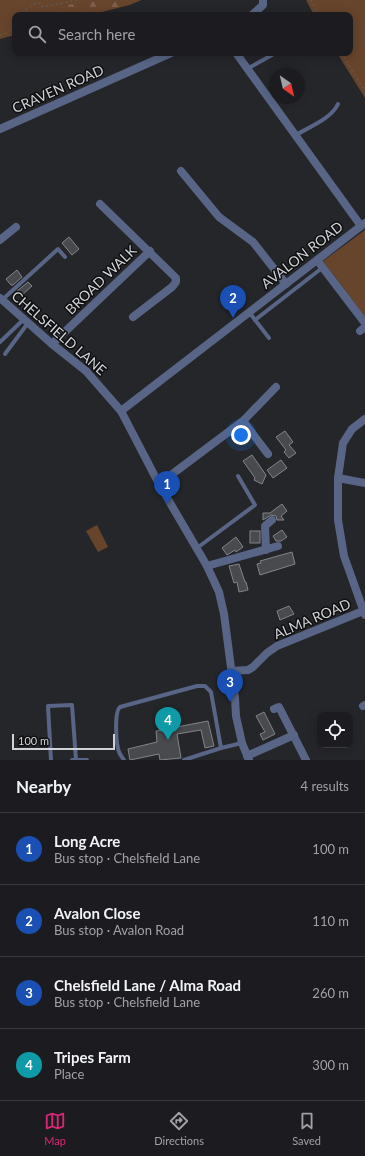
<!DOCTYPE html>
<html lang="en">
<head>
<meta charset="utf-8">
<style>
	body { margin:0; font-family:Lato,sans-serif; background:#29292d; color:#f1f3f6 }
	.controls { position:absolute; right:12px; bottom:12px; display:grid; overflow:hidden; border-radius:8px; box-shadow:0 2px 10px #0003 }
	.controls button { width:36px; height:36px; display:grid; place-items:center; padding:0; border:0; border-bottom:1px solid #3a3a3e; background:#1c1c20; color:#f1f3f6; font:20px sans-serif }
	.compass { position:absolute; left:269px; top:68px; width:36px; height:36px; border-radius:50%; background:#1c1c20; box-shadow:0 2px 10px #0003; rotate:146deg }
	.scale { position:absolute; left:12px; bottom:10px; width:103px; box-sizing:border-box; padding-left:4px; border:2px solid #d1d2d5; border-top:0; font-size:11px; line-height:14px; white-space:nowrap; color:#d1d2d5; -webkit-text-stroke:3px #0f0f11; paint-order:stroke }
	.you { position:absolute; left:241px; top:435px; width:14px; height:14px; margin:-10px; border:3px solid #fff; border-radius:50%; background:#1a73e8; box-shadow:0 0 0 6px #1a73e833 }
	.badge { display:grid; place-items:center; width:26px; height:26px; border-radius:50%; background:#db2777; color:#fff; font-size:13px; font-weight:700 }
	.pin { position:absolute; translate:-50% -33px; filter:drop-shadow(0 1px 2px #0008) }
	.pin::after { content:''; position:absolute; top:21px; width:14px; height:12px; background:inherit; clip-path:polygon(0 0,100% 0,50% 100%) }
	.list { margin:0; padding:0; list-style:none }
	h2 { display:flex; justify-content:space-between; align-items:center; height:52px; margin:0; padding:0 16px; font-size:17px }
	h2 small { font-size:13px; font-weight:400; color:#a0a1a5 }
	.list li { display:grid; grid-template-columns:26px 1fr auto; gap:12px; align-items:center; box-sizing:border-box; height:72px; padding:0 16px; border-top:1px solid #3a3a3e }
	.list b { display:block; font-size:15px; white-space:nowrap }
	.list p { margin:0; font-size:13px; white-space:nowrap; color:#a0a1a5 }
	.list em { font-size:13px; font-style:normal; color:#a0a1a5 }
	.icon { flex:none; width:22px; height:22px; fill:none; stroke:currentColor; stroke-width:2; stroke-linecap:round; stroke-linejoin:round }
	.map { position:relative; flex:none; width:365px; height:760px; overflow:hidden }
	.search { position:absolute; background:#1c1c20; box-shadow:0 2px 10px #0003; left:12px; right:12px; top:12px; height:44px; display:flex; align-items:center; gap:10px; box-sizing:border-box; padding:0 14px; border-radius:8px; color:#a0a1a5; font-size:15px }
	.sheet { height:340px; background:#1c1c20 }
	nav { display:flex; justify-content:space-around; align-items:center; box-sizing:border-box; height:56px; border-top:1px solid #3a3a3e; background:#1c1c20; font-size:11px; color:#a0a1a5 }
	nav a { display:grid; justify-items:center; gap:2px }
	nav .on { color:#db2777 }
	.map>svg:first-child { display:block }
	.green { fill:#67442c }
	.forest { fill:url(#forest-firs) }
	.building { fill:#484a4e; stroke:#828489 }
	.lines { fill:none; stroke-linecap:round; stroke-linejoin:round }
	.path { stroke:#616265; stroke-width:1; stroke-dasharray:2 3; stroke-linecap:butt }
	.service { stroke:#586586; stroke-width:4 }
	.minor { stroke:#586586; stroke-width:8 }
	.tertiary { stroke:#586586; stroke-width:8 }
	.labels { text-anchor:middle; stroke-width:3; stroke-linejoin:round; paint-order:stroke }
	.street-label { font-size:14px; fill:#d1d2d5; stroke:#0f0f11 }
</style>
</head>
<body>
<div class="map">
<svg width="365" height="760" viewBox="0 0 365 760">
	<defs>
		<pattern id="forest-firs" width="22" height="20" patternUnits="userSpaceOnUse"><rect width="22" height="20" fill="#67442c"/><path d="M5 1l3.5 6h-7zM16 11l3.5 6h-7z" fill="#7c5e4a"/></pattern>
	</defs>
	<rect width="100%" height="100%" fill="#25262a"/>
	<g class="green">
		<polygon points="0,0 141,0 129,5 89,15 15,15 15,35 0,39"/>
		<polygon points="306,0 365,0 365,98 337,53 350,53 350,15 314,15"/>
		<polygon points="365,230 365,317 323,261"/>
		<polygon points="97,525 108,547 98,552 86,531"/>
	</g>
	<polygon class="forest" points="91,0 141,0 129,5 89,15 31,15 39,11"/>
	<g class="building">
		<polygon points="69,237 79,249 72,255 62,243"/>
		<polygon points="17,270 22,277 13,285 11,285 6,279"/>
		<polygon points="28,282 32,286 22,295 17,291"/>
		<polygon points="285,431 293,442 289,445 296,453 289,458 284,452 286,450 276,437"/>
		<polygon points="252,455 266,475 262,484 254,480 255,478 243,461"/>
		<polygon points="281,460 287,468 273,478 267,470"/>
		<polygon points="282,504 287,511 281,516 284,520 277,520 276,516 271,515 263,520 263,513 270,513"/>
		<polygon points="282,530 287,537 281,541 276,541 273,536"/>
		<rect x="250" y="531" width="10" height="12"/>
		<polygon points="236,537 243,547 236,552 235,550 227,555 222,548"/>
		<polygon points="292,552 295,564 260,575 257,564 261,563 260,561"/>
		<polygon points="239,564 245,582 246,582 248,590 239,592 237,582 234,583 229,566"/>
		<polygon points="289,606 294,614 280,620 277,611"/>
		<polygon points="264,712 275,734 263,740 260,734 265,732 256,716"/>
		<polygon points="208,721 214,746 205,748 201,730 177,734 181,758 160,760 159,754 130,760 128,749 157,742 156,731"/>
	</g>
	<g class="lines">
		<g class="path">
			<polyline points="311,0 319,15"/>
			<polyline points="17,15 38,2 42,7 77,0"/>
			<polyline points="0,35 7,33 15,24"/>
			<polyline points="341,53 365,91"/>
		</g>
		<g class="service">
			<polyline points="247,69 272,55"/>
			<path d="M296,135C309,127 331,119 338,104"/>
			<polyline points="2,300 58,249 65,257"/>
			<polyline points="249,312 269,338"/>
			<polyline points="255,320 322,268"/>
			<polyline points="0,342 24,319"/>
			<polyline points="5,354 28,323"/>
			<polyline points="197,548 255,505 238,476"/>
			<polyline points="51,760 48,706 72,705 76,760"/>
			<polyline points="72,760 87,760"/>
			<path d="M124,760C122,757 120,755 119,752C116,744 114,712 120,707L197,686H205L211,692L221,748L242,743"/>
			<polyline points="184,760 221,748"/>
		</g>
		<g class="minor">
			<polyline points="252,15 263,5 263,0"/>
			<polyline points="236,53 361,226"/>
			<polyline points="0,129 171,53"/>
			<polyline points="181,171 219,217 253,242 286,284"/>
			<polyline points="100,204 176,278 176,282 172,287 133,317"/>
			<polyline points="0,240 16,227"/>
			<polyline points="317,260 365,323"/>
			<polyline points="0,298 52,344 86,371 121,411"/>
			<polyline points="360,331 365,327"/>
			<polyline points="52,344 150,251"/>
			<polyline points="365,419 352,429 343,443 338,478 338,520 344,556 365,615"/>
			<polyline points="243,421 268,454"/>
			<polyline points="338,478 365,483"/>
			<polyline points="159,484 243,421 276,387"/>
			<polyline points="266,550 265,526 272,520"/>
			<polyline points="207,566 278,546"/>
			<polyline points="231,671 248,670 253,667 267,653 277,646 363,611"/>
			<polyline points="363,706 365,705"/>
			<polyline points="274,709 279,707 306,760"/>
			<polyline points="247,756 294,735"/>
		</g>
		<polyline class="tertiary" points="249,760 242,743 236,716 235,698 224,614 219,592 207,566 159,484 121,411 365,223"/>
	</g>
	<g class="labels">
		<g class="street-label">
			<text transform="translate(58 89) rotate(-24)" y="5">CRAVEN ROAD</text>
			<text transform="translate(302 255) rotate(-38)" y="5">AVALON ROAD</text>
			<text transform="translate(101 280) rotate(-44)" y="5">BROAD WALK</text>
			<text transform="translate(59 333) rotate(41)" y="5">CHELSFIELD LANE</text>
			<text transform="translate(312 619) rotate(-23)" y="5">ALMA ROAD</text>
		</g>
	</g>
</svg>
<div class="controls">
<button><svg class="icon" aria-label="locate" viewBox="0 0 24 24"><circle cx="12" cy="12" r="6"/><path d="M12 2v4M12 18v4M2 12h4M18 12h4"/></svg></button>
</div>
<svg class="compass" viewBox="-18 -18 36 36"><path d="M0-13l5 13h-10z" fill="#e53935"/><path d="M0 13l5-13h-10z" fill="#a0a1a5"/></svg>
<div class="scale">100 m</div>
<div class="you"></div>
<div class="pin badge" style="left:167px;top:504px;background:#1a4fb4">1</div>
<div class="pin badge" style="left:233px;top:318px;background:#1a4fb4">2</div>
<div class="pin badge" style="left:230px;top:702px;background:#1a4fb4">3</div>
<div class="pin badge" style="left:168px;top:740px;background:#0f9aa8">4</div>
<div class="search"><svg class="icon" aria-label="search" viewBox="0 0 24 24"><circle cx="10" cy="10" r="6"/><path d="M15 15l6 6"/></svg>Search here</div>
</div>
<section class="sheet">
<h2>Nearby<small>4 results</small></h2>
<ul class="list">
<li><span class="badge" style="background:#1a4fb4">1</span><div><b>Long Acre</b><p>Bus stop · Chelsfield Lane</p></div><em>100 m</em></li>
<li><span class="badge" style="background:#1a4fb4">2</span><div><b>Avalon Close</b><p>Bus stop · Avalon Road</p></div><em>110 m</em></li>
<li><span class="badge" style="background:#1a4fb4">3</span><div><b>Chelsfield Lane / Alma Road</b><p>Bus stop · Chelsfield Lane</p></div><em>260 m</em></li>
<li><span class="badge" style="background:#0f9aa8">4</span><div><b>Tripes Farm</b><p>Place</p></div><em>300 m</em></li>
</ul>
</section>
<nav>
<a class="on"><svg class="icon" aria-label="map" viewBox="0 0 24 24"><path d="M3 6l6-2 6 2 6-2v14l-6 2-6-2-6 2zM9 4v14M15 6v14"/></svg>Map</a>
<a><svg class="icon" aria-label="directions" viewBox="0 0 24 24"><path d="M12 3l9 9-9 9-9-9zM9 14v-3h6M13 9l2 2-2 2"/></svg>Directions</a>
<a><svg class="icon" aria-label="saved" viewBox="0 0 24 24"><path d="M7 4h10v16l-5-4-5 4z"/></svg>Saved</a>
</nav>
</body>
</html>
